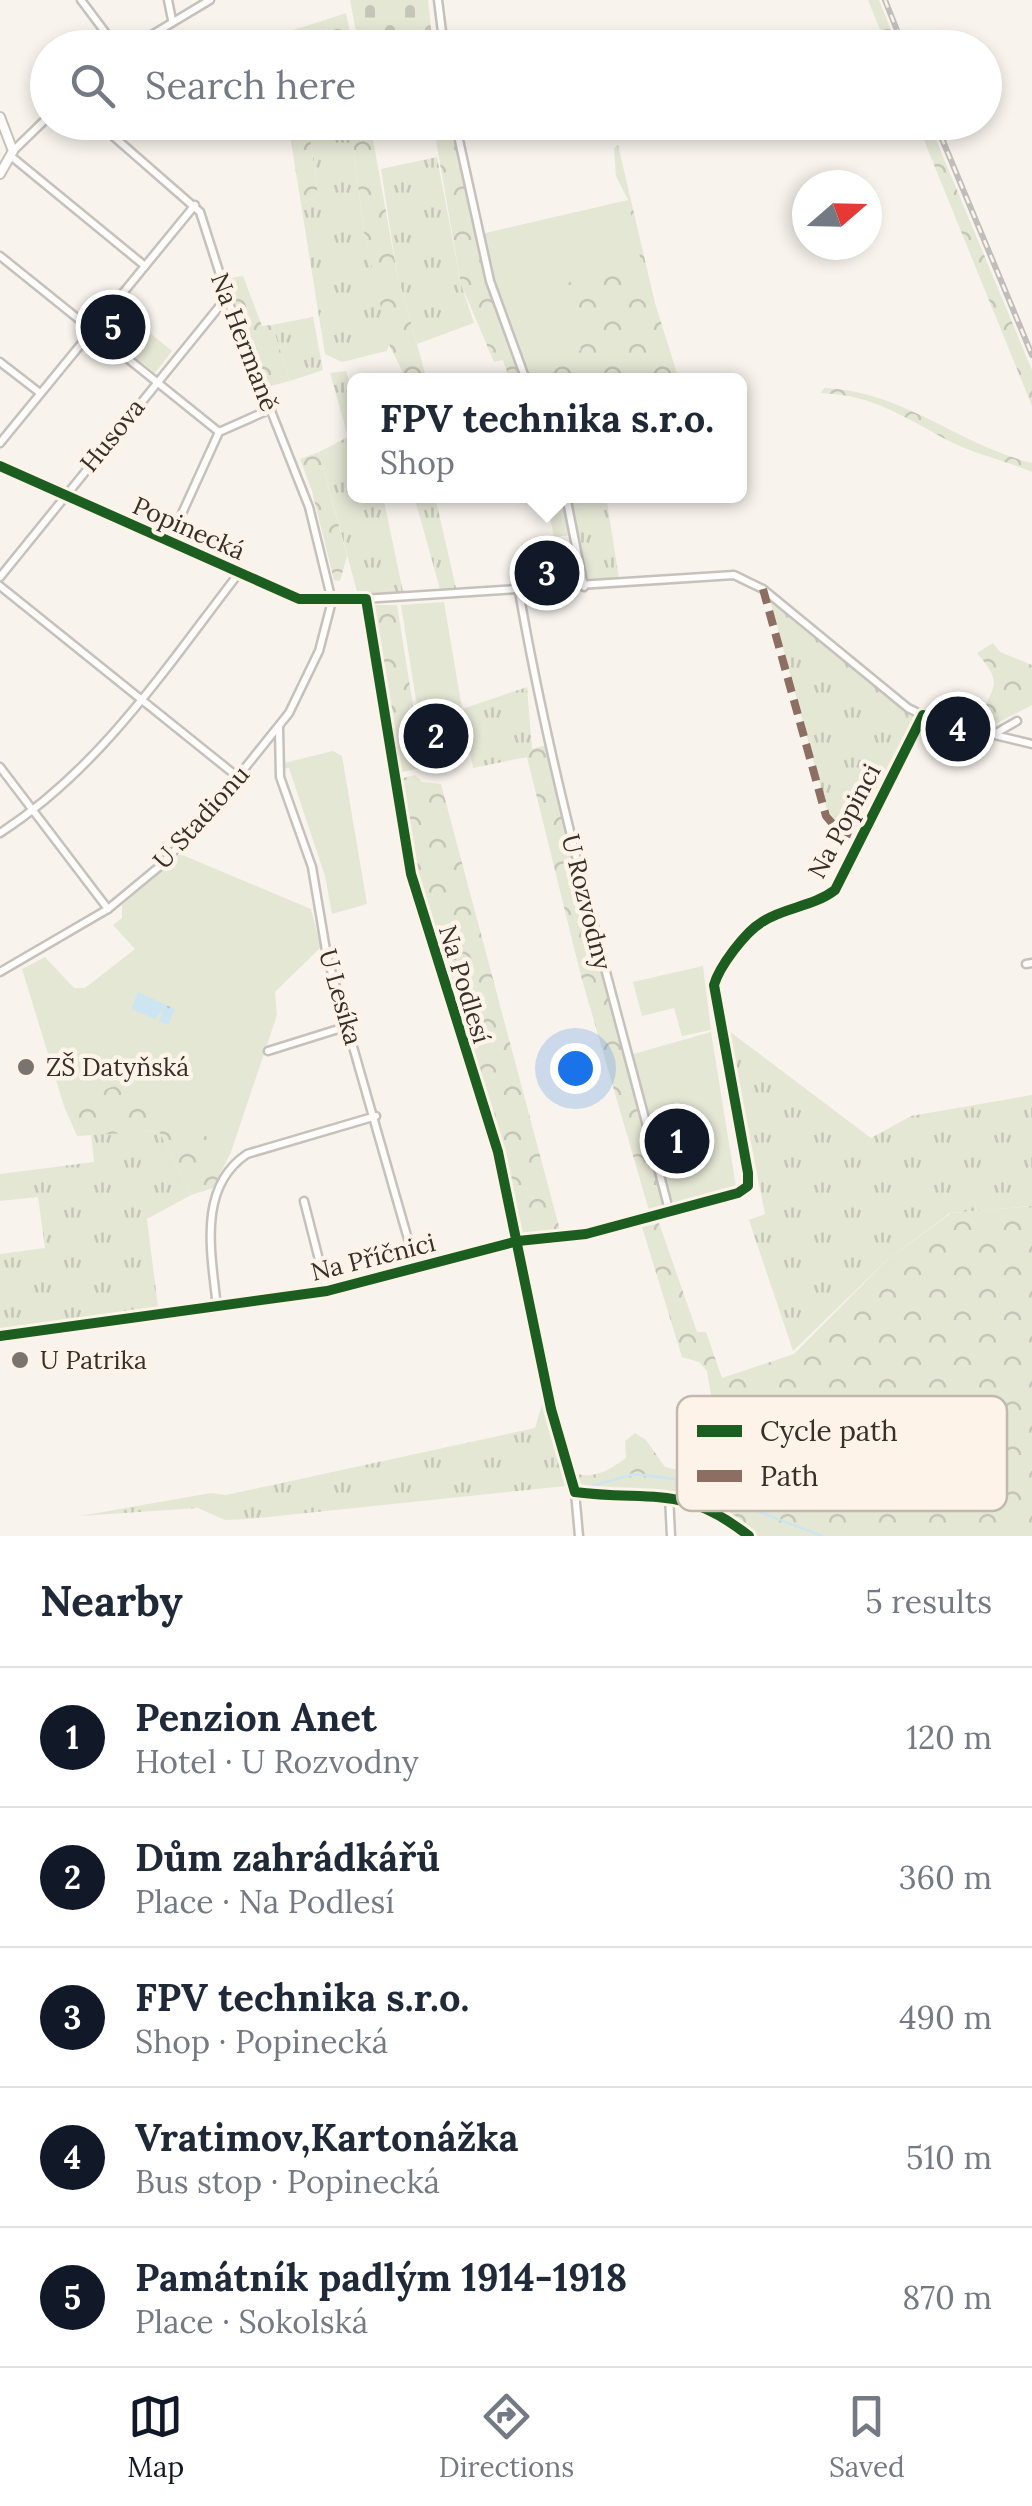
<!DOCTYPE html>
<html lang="en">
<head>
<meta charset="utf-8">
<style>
	body { margin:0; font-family:Lora,serif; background:#f2f2f3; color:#1f2937 }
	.compass { position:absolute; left:792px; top:170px; width:90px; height:90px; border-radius:50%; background:#fff; box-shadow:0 5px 15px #0003; rotate:70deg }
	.you { position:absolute; left:575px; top:1068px; width:35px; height:35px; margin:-25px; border:8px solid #fff; border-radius:50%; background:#1a73e8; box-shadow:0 0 0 15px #1a73e833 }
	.badge { display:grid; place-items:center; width:65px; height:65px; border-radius:50%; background:#111827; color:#fff; font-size:32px; font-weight:700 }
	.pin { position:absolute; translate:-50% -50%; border:5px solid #fff; box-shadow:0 2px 10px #0006 }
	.popup { position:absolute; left:347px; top:373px; width:400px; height:130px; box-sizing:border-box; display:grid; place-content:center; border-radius:15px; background:#fff; filter:drop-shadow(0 2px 8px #0005); font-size:32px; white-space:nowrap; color:#747a83 }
	.popup b { font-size:38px; color:#1f2937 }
	.popup::after { content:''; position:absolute; left:50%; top:100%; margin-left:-20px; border:20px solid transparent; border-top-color:#fff }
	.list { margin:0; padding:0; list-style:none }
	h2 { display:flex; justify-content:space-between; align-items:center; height:130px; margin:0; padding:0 40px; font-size:42px }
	h2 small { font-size:32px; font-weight:400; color:#747a83 }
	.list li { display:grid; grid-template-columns:65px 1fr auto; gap:30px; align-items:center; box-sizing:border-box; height:140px; padding:0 40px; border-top:2px solid #e0e1e3 }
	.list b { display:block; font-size:38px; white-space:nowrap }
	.list p { margin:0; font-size:32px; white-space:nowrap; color:#747a83 }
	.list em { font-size:32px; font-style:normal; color:#747a83 }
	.icon { flex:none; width:55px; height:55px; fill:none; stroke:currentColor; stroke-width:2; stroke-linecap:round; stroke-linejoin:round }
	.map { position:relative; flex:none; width:1032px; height:1536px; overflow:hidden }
	.search { position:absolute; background:#fff; box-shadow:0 5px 15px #0003; left:30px; right:30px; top:30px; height:110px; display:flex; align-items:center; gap:25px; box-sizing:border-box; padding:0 35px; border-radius:55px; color:#747a83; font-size:38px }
	.sheet { height:830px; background:#fff }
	nav { display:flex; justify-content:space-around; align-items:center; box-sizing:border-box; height:140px; border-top:2px solid #e0e1e3; background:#fff; font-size:28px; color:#747a83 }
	nav a { display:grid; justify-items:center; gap:5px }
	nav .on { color:#111827 }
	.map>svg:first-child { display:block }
	.grass { fill:url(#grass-tufts) }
	.forest { fill:url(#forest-crowns) }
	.cemetery { fill:url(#cemetery-stones) }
	.green { fill:#e5e7d5 }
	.water { fill:url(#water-ripples) }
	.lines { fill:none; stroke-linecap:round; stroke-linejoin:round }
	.stream { stroke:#cce5f1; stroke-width:2.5 }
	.minor-casing { stroke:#c6c1bb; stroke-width:11 }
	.secondary-casing { stroke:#c6c1bb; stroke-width:12 }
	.minor { stroke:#fefdfc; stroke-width:6 }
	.secondary { stroke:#fefdfc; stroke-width:8 }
	.rail-casing { stroke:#c0bebd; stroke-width:6 }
	.rail { stroke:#fdf3e8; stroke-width:2.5; stroke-dasharray:8; stroke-linecap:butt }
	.quiet { stroke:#8d6e63; stroke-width:8; stroke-dasharray:15 8; stroke-linecap:butt }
	.cycleway-casing { stroke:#fdf3e8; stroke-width:16 }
	.cycleway { stroke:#1b5e20; stroke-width:10 }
	.poi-dot { fill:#7a746e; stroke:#fdf3e8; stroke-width:4 }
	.labels { text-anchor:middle; stroke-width:9; stroke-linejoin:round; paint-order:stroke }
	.street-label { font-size:25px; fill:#363029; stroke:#fdf3e8 }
	.poi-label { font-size:25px; fill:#363029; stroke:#fdf3e8; text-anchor:start }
	.key { fill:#fdf3e8; stroke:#c1b8af; stroke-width:2.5 }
	.key-label { font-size:28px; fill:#363029 }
</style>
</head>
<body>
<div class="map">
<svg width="1032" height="1536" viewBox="0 0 1032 1536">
	<defs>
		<pattern id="grass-tufts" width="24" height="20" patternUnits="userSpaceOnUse" patternTransform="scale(2.5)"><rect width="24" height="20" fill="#e5e7d5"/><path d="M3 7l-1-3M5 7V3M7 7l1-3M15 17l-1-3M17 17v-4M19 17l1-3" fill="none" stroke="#c5c6b7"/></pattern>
		<pattern id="forest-crowns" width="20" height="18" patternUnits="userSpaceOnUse" patternTransform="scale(2.5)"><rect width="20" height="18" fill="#e5e7d5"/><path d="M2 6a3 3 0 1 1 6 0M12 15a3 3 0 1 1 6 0" fill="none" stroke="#c5c6b7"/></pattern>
		<pattern id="cemetery-stones" width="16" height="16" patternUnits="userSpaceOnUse" patternTransform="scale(2.5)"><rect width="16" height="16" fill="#e5e7d5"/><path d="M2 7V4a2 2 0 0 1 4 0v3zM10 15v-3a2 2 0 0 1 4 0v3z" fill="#c5c6b7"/></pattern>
		<pattern id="water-ripples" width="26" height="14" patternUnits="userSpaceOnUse" patternTransform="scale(2.5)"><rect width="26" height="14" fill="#cce5f1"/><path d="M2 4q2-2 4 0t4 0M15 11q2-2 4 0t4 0" fill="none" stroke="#b0c5cf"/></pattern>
	</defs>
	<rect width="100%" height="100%" fill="#f8f3ed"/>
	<g class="grass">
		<polygon points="325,20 332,47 296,47 293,30"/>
		<polygon points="308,123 350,123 364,232 390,342 387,351 342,362 325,354 301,204 318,195"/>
		<polygon points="437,157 461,284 474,323 417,344 397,273 381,169"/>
		<polygon points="313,317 323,370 290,381 272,325"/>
		<polygon points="346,371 354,398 354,496 383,496 403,592 358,595 319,452 348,437 330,373"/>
		<polygon points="414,496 435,496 456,588 440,589"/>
		<polygon points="569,496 606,496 619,578 587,581"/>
		<polygon points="770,600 913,718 855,829 839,827 826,807"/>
		<polygon points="527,687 532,749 527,757 473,768 462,709"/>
		<polygon points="729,1031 871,1138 911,1116 1032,1095 1032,1206 950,1213 887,1260 793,1351 749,1220 765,1214"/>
		<polygon points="159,1131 191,1195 147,1219 158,1307 0,1332 0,1254 45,1248 38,1197 0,1201 0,1174 94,1162 91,1134"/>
		<polygon points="543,1401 566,1486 249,1519 225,1520 198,1508 80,1516 211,1493 226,1495 535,1428"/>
	</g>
	<g class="forest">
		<polygon points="868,0 879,0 898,47 887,47"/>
		<polygon points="346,13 353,47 332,47 325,20"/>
		<polygon points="288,123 308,123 318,195 301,204"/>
		<polygon points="350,123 370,123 397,273 427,380 407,380 390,347 364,232"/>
		<polygon points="917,123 929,123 1032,370 1032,406"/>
		<polygon points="452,126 486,282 518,365 566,283 628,200 616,176 614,148 618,145 655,303 679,380 510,380 503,360 494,362 461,284 434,129"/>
		<polygon points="243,276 262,326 272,325 290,381 267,387 226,279"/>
		<path d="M824,388C901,390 959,445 1032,463V472C1006,461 975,454 951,442C907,419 875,395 821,393Z"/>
		<polygon points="319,452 347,556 340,581 334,580 312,491 300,459"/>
		<polygon points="546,496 566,496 573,535 554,537"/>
		<polygon points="371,605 397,605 414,712 387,715"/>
		<path d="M993,643L1000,652L1032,665V705L997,723L981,717C992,685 1005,686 977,653Z"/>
		<polygon points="547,745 665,1206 650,1214 581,976 527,757 532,749"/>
		<polygon points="415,775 422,782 441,784 561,1234 521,1238 415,877 398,779"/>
		<polygon points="122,1082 231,1152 213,1188 191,1195 159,1131 77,1136 64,1106"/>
		<path d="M1032,1206V1536H755C696,1486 651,1492 577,1487L575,1473C594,1480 611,1469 626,1458L625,1441L635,1433L646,1440L665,1467L714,1478L724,1474L707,1371L699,1362L682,1357L642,1227L659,1223L697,1332H706L722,1378L794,1354L887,1260L951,1213Z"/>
	</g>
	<polygon class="cemetery" points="350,0 428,0 433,47 359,47"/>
	<g class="green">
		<polygon points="628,200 642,266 566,283 581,350 523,363 492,280 481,234"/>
		<polygon points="118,307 172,351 155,373 102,331"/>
		<polygon points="444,602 462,709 424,711 416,700 401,605"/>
		<polygon points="418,711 426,721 432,766 397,773 387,715"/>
		<polygon points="333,751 342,756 367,904 332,914 325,876 289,768 281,769 280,764"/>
		<polygon points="180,854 311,909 321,947 275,992 277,1015 231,1152 122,1083 64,1106 22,969 45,957 74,988 85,988 135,949 113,925 122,918 122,905"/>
		<polygon points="703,966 711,1030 682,1036 674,1008 642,1016 633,982"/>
		<polygon points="711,1032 736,1187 676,1203 670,1199 630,1055"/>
	</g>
	<polygon class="water" points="138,992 175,1009 168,1025 159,1021 164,1009 155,1019 131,1009"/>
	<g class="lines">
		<g class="stream">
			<polyline points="561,1464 570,1492"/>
			<polyline points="582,1489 634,1474 674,1479 822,1536"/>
		</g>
		<defs>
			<g id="minor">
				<polyline points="81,0 117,48"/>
				<polyline points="168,0 172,20"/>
				<polyline points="438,0 444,48"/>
				<polyline points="130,48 210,0"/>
				<polyline points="455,122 490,281 526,380"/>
				<polyline points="13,151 48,117"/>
				<polyline points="12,157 145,266"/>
				<polyline points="0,256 219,432"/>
				<polyline points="0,362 40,393"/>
				<polyline points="0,443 195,205"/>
				<polyline points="0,466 299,599 332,601 734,575 763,589 908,708 932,720 1032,744"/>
				<polyline points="566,496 584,587"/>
				<polyline points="169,542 219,432 271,409"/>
				<polyline points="0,577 227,297"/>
				<polyline points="0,586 239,778"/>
				<path d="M519,591C555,800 616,1004 669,1210"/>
				<polyline points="366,599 411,874 498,1152 551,1409 575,1492 579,1536"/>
				<polyline points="279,728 280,777 312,867 327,956 416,1267"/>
				<polyline points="996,733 1017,721"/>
				<polyline points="0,767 108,909"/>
				<path d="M0,833C101,768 167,666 239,573"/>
				<polyline points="1026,964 1032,963"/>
				<polyline points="0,972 108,909 160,866 204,819 289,713 319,651 332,601 309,507 233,315 200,212 97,122"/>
				<polyline points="268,1051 348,1026"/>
				<polyline points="304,1201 327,1291"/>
				<path d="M217,1308C212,1256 196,1188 247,1154L376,1116"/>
				<path d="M0,1336L327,1291L518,1241L586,1234L738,1193L748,1186V1173L714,985C719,967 745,932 762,922C784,907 813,907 835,890L923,715"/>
				<polyline points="575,1492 669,1496 671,1536"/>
			</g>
			<polyline id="secondary" points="0,117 13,151 0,174"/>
		</defs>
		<use href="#minor" class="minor-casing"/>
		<use href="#secondary" class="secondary-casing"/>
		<use href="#minor" class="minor"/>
		<use href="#secondary" class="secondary"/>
		<defs>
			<g id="rail">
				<polyline points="885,0 904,48"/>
				<polyline points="935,122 1032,355"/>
			</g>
		</defs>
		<use href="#rail" class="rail-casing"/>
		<use href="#rail" class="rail"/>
		<polyline class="quiet" points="763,589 826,816 837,829 861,838"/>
		<defs>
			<g id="cycleway">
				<path d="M0,466L299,599H366L411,874L498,1152L551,1409L575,1492C651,1502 682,1483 749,1536"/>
				<path d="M0,1336L327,1291L518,1241L586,1234L738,1193L748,1186V1173L714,985C719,967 745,932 762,922C784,907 813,907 835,890L923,715"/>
			</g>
		</defs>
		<use href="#cycleway" class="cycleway-casing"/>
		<use href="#cycleway" class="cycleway"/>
	</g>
	<g class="poi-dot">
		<circle cx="26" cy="1067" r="10"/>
		<circle cx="20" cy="1360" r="10"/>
	</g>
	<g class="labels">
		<g class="street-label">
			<text transform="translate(245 342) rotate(69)" y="9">Na Hermaně</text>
			<text transform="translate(112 435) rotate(-51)" y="9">Husova</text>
			<text transform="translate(189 528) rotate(24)" y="9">Popinecká</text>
			<text transform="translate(201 817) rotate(-48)" y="9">U Stadionu</text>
			<text transform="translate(844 821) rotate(-62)" y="9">Na Popinci</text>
			<text transform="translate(587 902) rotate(76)" y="9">U Rozvodny</text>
			<text transform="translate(465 984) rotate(73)" y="9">Na Podlesí</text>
			<text transform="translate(341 997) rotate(74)" y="9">U Lesíka</text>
			<text transform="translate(373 1257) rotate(-14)" y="9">Na Příčnici</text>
		</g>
		<g class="poi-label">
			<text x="46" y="1076">ZŠ Datyňská</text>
			<text x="40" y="1369">U Patrika</text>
		</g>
	</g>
	<rect x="677" y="1396" width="330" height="115" rx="15" class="key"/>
	<rect x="697" y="1425" width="45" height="12" fill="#1b5e20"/>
	<rect x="697" y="1470" width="45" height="12" fill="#8d6e63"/>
	<g class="key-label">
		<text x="760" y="1441">Cycle path</text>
		<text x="760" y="1486">Path</text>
	</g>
</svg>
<svg class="compass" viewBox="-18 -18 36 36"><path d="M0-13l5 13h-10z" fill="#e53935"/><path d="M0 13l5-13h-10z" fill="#747a83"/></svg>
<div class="you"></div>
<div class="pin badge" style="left:677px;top:1141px">1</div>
<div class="pin badge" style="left:436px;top:736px">2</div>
<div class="pin badge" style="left:547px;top:573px">3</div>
<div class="popup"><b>FPV technika s.r.o.</b>Shop</div>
<div class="pin badge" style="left:958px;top:729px">4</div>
<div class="pin badge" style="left:113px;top:327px">5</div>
<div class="search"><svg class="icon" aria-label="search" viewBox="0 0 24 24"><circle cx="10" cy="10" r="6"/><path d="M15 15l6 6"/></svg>Search here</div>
</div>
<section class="sheet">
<h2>Nearby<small>5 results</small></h2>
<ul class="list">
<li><span class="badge">1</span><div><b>Penzion Anet</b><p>Hotel · U Rozvodny</p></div><em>120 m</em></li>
<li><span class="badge">2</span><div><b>Dům zahrádkářů</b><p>Place · Na Podlesí</p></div><em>360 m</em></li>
<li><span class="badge">3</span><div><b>FPV technika s.r.o.</b><p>Shop · Popinecká</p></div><em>490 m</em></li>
<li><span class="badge">4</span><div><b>Vratimov,Kartonážka</b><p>Bus stop · Popinecká</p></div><em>510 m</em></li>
<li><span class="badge">5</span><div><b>Památník padlým 1914-1918</b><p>Place · Sokolská</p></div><em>870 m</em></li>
</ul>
</section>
<nav>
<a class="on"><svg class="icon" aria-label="map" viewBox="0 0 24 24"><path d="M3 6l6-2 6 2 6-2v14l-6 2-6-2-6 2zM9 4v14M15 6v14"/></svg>Map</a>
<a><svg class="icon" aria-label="directions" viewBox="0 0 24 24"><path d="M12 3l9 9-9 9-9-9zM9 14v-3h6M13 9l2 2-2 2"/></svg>Directions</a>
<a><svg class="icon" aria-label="saved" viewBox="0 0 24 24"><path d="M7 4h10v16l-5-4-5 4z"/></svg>Saved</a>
</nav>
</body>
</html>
